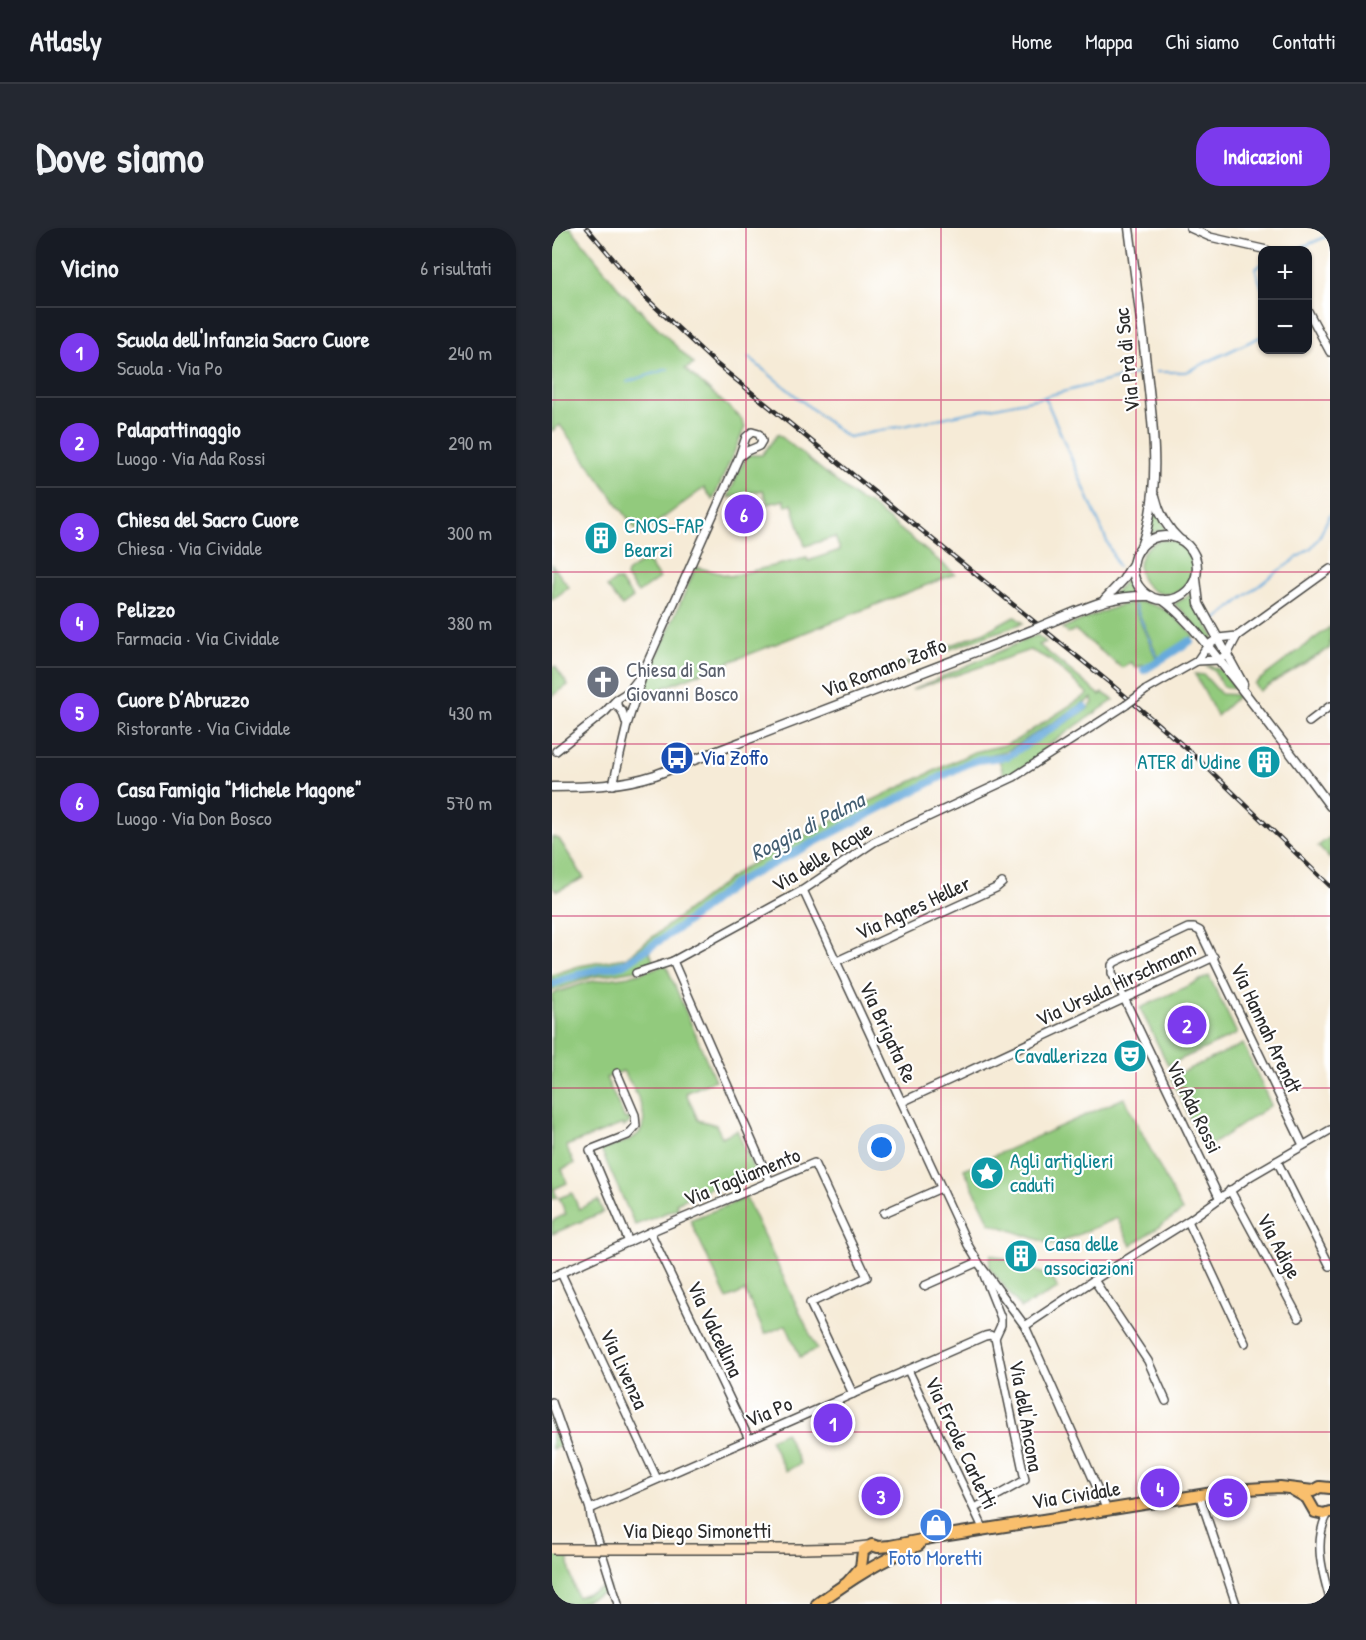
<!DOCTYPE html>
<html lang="it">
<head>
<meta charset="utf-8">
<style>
	body { margin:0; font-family:"Patrick Hand",sans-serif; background:#242831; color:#f1f3f6 }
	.controls { position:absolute; right:18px; top:18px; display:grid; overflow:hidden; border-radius:12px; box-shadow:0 2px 4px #0004 }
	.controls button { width:54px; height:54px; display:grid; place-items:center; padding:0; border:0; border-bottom:2px solid #363941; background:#171b24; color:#f1f3f6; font:30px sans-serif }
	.you { position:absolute; left:330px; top:920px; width:21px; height:21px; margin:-15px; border:4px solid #fff; border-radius:50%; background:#1a73e8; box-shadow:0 0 0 9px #1a73e833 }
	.badge { display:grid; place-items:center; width:39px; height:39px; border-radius:50%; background:#7c3aed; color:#fff; font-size:20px; font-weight:700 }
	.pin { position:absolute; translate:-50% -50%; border:3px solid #fff; box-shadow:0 2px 6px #0006 }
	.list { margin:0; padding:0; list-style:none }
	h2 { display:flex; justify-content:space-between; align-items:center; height:78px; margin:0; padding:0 24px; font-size:26px }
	h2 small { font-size:20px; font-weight:400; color:#9ea1a6 }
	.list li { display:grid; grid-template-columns:39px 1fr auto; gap:18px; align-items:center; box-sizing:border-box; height:90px; padding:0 24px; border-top:2px solid #363941 }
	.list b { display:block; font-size:22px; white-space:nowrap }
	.list p { margin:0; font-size:20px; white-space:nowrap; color:#9ea1a6 }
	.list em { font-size:20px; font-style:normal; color:#9ea1a6 }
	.map { position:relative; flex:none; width:778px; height:1376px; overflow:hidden; border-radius:24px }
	header { display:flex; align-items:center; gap:36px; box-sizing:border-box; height:84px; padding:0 30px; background:#171b24; border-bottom:2px solid #363941 }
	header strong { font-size:28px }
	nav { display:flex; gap:33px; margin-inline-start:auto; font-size:21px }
	.intro { display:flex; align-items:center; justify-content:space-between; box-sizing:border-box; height:144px; padding:0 36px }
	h1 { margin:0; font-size:42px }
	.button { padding:15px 27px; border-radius:24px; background:#7c3aed; color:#fff; font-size:21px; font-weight:700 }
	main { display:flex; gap:36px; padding:0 36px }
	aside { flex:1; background:#171b24; border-radius:24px; box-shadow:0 2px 4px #0004 }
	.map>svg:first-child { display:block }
	.green { fill:#92ca7d; stroke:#5e7a54; stroke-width:1.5 }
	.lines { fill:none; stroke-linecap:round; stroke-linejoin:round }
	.stream { stroke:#67aadc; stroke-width:2 }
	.canal { stroke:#67aadc; stroke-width:8 }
	.minor-casing { stroke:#494845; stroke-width:10 }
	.tertiary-casing { stroke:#494845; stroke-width:11 }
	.secondary-casing { stroke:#494845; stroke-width:12 }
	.primary-casing { stroke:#494845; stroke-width:14 }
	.minor { stroke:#fff; stroke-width:7 }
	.tertiary { stroke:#fff; stroke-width:8 }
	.secondary { stroke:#fde5c5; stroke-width:9 }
	.primary { stroke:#f9bf6d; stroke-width:10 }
	.rail-casing { stroke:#2b2b2b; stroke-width:4.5 }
	.rail { stroke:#fff; stroke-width:2; stroke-dasharray:7; stroke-linecap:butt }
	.minor-bridge-casing { stroke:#494845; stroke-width:10; stroke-linecap:butt }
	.tertiary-bridge-casing { stroke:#494845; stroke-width:11; stroke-linecap:butt }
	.secondary-bridge-casing { stroke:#494845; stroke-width:12; stroke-linecap:butt }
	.minor-bridge { stroke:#fff; stroke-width:7 }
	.tertiary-bridge { stroke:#fff; stroke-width:8 }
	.secondary-bridge { stroke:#fde5c5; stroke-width:9 }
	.grid { fill:none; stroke:#c2185b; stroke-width:1.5; stroke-opacity:0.55 }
	.labels { text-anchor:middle; stroke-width:4.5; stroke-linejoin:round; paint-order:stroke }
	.street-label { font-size:21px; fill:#2b2b2b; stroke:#fff }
	.culture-label { font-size:21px; fill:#0d838f; stroke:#fff; text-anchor:start }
	.worship-label { font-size:21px; fill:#5b616d; stroke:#fff; text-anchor:start }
	.transit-label { font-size:21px; fill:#164399; stroke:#fff; text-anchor:start }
	.shop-label { font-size:21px; fill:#366cbe; stroke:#fff }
	.water-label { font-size:22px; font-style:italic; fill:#435e72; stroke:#fff }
</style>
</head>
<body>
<header>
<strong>Atlasly</strong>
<nav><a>Home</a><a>Mappa</a><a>Chi siamo</a><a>Contatti</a></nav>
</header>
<div class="intro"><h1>Dove siamo</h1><a class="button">Indicazioni</a></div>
<main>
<aside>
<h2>Vicino<small>6 risultati</small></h2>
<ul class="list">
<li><span class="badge">1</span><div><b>Scuola dell'Infanzia Sacro Cuore</b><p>Scuola · Via Po</p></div><em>240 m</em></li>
<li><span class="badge">2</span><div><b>Palapattinaggio</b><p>Luogo · Via Ada Rossi</p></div><em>290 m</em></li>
<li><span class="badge">3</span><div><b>Chiesa del Sacro Cuore</b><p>Chiesa · Via Cividale</p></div><em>300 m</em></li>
<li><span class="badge">4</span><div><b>Pelizzo</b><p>Farmacia · Via Cividale</p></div><em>380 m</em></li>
<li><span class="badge">5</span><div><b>Cuore D’Abruzzo</b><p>Ristorante · Via Cividale</p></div><em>430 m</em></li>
<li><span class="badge">6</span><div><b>Casa Famigia &quot;Michele Magone&quot;</b><p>Luogo · Via Don Bosco</p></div><em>570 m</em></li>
</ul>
</aside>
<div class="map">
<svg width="778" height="1376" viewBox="0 0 778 1376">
	<rect width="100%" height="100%" fill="#fff"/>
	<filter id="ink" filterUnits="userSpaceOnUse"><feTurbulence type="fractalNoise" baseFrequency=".0167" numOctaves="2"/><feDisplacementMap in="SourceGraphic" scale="12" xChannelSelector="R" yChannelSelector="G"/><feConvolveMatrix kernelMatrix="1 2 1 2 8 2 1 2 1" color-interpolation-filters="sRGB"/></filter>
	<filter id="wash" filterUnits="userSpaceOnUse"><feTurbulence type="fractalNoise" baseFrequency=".008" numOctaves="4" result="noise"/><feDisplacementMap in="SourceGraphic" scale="24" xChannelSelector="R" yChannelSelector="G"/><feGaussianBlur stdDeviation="1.35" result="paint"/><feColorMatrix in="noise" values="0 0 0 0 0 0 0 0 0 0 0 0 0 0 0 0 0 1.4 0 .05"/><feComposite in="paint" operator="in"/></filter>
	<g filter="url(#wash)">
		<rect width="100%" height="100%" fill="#f6ebd7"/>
		<g class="green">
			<polygon points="0,0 19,0 69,63 142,136 133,141 188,189 193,199 161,272 152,260 88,307 8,197 0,203"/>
			<polygon points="226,206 307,272 316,275 403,346 90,468 94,454 144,339 178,348 255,330 256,333 288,322 283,309 253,318 240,276 234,278 232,272 216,276 211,262 176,270 187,243 196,227 210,227"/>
			<polygon points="602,277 615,303 606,303 596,306"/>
			<circle cx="614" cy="339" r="27"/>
			<polygon points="94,331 107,350 86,365 74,349 75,345"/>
			<polygon points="0,337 17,359 0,372"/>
			<polygon points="576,349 587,366 558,370"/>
			<polygon points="64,352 68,353 81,370 70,378 55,359"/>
			<polygon points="641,364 644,377 662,409 656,414 633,385 622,376 635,369"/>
			<path d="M582,374C610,374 624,389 642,408L607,431Z"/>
			<polygon points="580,375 605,432 593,439 591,437 584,440 579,434 570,440 523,402 516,405 510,400 566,378"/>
			<polygon points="462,388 471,395 287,461 433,404"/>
			<polygon points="778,399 778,420 707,463 702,456"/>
			<path d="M485,407L494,414L487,417L548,467L551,465L562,472L496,517C485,532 469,542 453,550L447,532L458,530L534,482L541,475L540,470L457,522L414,533L187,651L146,683L73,734L14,748L0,754V747L27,738L73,730L190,641L302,581L422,524L453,517L466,511L536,466L497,431L478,422L360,462Z"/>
			<polygon points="3,438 16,457 0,468 0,440"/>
			<path d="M655,438C669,438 675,450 683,460L671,459L662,443Z"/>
			<polygon points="643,446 652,447 669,466 687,467 665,488"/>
			<polygon points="0,609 7,611 32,650 5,663 0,659"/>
			<polygon points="778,609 778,631 766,618"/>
			<polygon points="97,721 102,735 84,742 41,749 0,763 0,758 9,755 74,738"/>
			<path d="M114,737L163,852L134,865L146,892L164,897L170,909L185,902L204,947L169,962L166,956L124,975L126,980L83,997L49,922C61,918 80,914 88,904C100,888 80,857 71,843L54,850L73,891L79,889L77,895L72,899L71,896L14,918L22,936L10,941L15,955L2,961L5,969L0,971V766L36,754L77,748Z"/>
			<polygon points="657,748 685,806 616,837 588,780"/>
			<polygon points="691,816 719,877 656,919 651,919 619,849"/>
			<polygon points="572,870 630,983 579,1018 565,990 502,1017 438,995 412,941"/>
			<polygon points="20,965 27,981 46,972 51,984 0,1006 0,993 14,986 7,970"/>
			<polygon points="194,970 265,1121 248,1129 234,1097 213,1106 193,1063 175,1071 138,992"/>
			<polygon points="439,1026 500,1049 506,1061 469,1080 437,1039"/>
			<polygon points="0,1187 11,1217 0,1221"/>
			<polygon points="233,1204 248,1236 233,1243 218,1211"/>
			<polygon points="0,1327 16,1327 19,1349 25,1369 57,1357 57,1362 25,1376 0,1376"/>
		</g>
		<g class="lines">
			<g class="stream">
				<polyline points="743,22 778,7"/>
				<polyline points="710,36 703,41 710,60"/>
				<polyline points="197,130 292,207 297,209 493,169 566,339"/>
				<polyline points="604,144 634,144 710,108"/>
				<polyline points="75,154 116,141"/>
				<polyline points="494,168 587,145"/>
				<polyline points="583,378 606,432"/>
				<polyline points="662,393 719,348 759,320 767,310 778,286"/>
			</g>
			<g class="canal">
				<polyline points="592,442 638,413"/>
				<polyline points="0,756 31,745 72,736 128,699 185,654 414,536 426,532 456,528 532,479"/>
			</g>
		</g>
	</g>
	<g filter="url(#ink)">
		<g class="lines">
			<defs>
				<g id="minor">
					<polyline points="638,0 658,9 715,22"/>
					<polyline points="756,83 778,124"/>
					<polyline points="645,433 656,417 666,410 685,408"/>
					<polyline points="594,462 645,433 667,432 676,425 685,408 778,341"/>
					<polyline points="757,494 778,478"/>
					<polyline points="75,497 70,483 65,478 65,471 76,464 87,450"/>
					<polyline points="4,523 53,484 65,471"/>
					<polyline points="61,557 75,497 93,440 187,229 194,209 200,204 207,206 210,213 207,218 195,223 187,229"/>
					<polyline points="251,662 416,1017 428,1037 473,1098 555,1282"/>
					<polyline points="285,733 431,666 444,660 450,655"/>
					<polyline points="84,745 121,733"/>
					<polyline points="65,845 83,887 84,898 76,907 38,922 77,1014"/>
					<polyline points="350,874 662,729"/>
					<polyline points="725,933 778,1038"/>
					<polyline points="218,954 121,733 251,662 322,614 462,549 574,477"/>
					<polyline points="678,962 747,1090"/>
					<polyline points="667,969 560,745 560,737 563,734 636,700 642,700 648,703 751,917"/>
					<polyline points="332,985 389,960"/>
					<polyline points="636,993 693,1115"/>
					<polyline points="98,1004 197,1211"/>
					<polyline points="9,1045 105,1251"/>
					<polyline points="431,1045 449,1090 449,1097 443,1110"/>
					<polyline points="0,1049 98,1004 262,935 315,1049 258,1075 301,1166"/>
					<polyline points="542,1052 596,1133 614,1173"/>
					<polyline points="372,1058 426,1034"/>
					<polyline points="473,1098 542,1052 636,993 699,948 778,902"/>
					<polyline points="356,1142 432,1302"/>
					<polyline points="0,1174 38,1281 39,1290 66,1376"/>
					<polyline points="647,1266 684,1376"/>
					<polyline points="423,1280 473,1252 443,1110"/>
					<polyline points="38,1281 433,1108 438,1107 443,1110"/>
					<path d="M776,1285C761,1313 770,1343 778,1371"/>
				</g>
				<g id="tertiary">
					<path d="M577,0C583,45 589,91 594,136C601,196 611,264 588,321"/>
					<path d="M603,268C607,285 614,299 627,311"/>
					<circle cx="613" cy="340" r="32"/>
					<polyline points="644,351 647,376 691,456"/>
					<polyline points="553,371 571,352 582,334"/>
					<path d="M611,372C633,388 650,411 667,432C705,480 742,529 778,578"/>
					<path d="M506,391C540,377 560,367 598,368"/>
					<path d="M0,559C35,559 69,558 103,547L478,403"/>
				</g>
				<polyline id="secondary" points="252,1321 297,1320 316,1318"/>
				<g id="primary">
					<polyline points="741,1262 755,1270 763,1284 772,1286 778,1284"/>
					<polyline points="296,1354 309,1339 311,1323 320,1317 326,1319 338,1318 390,1308 680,1262 728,1259 761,1263 768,1259 778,1260"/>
					<path d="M265,1376C298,1352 330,1331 367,1317"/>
				</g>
			</defs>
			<use href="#minor" class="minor-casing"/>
			<use href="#tertiary" class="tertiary-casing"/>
			<use href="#secondary" class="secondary-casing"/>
			<use href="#primary" class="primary-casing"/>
			<use href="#minor" class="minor"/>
			<use href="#tertiary" class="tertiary"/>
			<use href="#secondary" class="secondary"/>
			<use href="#primary" class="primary"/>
			<defs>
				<polyline id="rail" points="35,0 94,70 162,134 559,456 641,526 778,658"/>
			</defs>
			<use href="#rail" class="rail-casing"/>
			<use href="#rail" class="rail"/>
			<defs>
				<polyline id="minor-bridge" points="574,477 594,462"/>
				<polyline id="tertiary-bridge" points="478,403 506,391"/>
				<polyline id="secondary-bridge" points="0,1321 252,1321"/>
			</defs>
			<use href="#minor-bridge" class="minor-bridge-casing"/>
			<use href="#tertiary-bridge" class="tertiary-bridge-casing"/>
			<use href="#secondary-bridge" class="secondary-bridge-casing"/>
			<use href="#minor-bridge" class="minor-bridge"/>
			<use href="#tertiary-bridge" class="tertiary-bridge"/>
			<use href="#secondary-bridge" class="secondary-bridge"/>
		</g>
	</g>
	<path class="grid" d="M194,0V1376M389,0V1376M584,0V1376M0,172H778M0,344H778M0,516H778M0,688H778M0,860H778M0,1032H778M0,1204H778"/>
	<defs>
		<symbol id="building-disc" viewBox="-11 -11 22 22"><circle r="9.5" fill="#0f9aa8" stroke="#fff"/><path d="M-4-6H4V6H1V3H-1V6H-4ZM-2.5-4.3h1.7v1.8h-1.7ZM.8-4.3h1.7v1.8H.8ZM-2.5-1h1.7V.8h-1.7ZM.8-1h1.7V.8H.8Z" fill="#fff"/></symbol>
		<symbol id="church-disc" viewBox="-11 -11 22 22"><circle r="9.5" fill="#6b7280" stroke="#fff"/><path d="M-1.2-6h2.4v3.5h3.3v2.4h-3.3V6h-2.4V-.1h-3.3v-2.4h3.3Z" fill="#fff"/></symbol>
		<symbol id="bus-disc" viewBox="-11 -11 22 22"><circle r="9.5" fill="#1a4fb4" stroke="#fff"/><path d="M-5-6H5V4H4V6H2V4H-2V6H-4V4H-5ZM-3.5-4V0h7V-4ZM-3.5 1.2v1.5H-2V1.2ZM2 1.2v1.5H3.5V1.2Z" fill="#fff"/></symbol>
		<symbol id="theatre-disc" viewBox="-11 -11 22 22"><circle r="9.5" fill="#0f9aa8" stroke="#fff"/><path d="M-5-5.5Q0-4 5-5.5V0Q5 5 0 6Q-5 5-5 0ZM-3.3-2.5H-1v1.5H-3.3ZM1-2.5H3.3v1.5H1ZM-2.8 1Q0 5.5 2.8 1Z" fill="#fff"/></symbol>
		<symbol id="sight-disc" viewBox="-11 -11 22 22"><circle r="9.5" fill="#0f9aa8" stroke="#fff"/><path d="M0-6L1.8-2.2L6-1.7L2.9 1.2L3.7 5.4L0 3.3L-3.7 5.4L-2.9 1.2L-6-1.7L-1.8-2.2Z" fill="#fff"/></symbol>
		<symbol id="shop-disc" viewBox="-11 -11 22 22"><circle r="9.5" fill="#3f7fe0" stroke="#fff"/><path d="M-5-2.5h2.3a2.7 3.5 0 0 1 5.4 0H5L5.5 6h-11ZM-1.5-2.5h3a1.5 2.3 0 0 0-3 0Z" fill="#fff"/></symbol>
	</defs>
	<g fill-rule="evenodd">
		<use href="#building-disc" x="30" y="291" width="38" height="38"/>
		<use href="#church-disc" x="32" y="435" width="38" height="38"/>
		<use href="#bus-disc" x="106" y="511" width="38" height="38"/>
		<use href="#building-disc" x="693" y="515" width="38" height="38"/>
		<use href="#theatre-disc" x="559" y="809" width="38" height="38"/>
		<use href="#sight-disc" x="416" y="926" width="38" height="38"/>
		<use href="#building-disc" x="450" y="1009" width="38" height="38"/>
		<use href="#shop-disc" x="365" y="1278" width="38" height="38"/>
	</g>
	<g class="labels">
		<g class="street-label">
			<text transform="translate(575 132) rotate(-96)" y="7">Via Prà di Sac</text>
			<text transform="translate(332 440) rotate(-21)" y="7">Via Romano Zoffo</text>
			<text transform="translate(270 629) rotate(-32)" y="7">Via delle Acque</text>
			<text transform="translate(361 680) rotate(-25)" y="7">Via Agnes Heller</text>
			<text transform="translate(564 756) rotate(-25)" y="7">Via Ursula Hirschmann</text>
			<text transform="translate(714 800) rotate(65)" y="7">Via Hannah Arendt</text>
			<text transform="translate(336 804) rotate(65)" y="7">Via Brigata Re</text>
			<text transform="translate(642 879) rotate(64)" y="7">Via Ada Rossi</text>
			<text transform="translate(190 949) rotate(-22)" y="7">Via Tagliamento</text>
			<text transform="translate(727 1018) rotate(62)" y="7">Via Adige</text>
			<text transform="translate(163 1101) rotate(65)" y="7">Via Valcellina</text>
			<text transform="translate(72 1141) rotate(65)" y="7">Via Livenza</text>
			<text transform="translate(217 1184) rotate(-23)" y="7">Via Po</text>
			<text transform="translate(474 1188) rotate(80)" y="7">Via dell'Ancona</text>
			<text transform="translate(409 1215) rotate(65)" y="7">Via Ercole Carletti</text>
			<text transform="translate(524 1267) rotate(-9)" y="7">Via Cividale</text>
			<text x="145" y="1310">Via Diego Simonetti</text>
		</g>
		<g class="culture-label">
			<text x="72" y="305">CNOS-FAP<tspan x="72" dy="24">Bearzi</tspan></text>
			<text x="689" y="541" text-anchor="end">ATER di Udine</text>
			<text x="555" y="835" text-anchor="end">Cavallerizza</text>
			<text x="458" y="940">Agli artiglieri<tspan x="458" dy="24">caduti</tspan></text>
			<text x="492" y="1023">Casa delle<tspan x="492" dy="24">associazioni</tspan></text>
		</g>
		<g class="worship-label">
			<text x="74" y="449">Chiesa di San<tspan x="74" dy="24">Giovanni Bosco</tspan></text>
		</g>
		<g class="transit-label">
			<text x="148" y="537">Via Zoffo</text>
		</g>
		<g class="shop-label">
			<text x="384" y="1337">Foto Moretti</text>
		</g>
		<g class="water-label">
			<text transform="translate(255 598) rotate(-27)" y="8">Roggia di Palma</text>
		</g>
	</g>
</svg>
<div class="controls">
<button>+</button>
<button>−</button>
</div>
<div class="you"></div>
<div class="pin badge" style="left:281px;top:1195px">1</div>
<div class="pin badge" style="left:635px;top:797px">2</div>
<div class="pin badge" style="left:329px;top:1268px">3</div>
<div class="pin badge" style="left:608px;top:1260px">4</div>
<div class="pin badge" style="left:676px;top:1270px">5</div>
<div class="pin badge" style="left:192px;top:286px">6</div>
</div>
</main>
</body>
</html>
